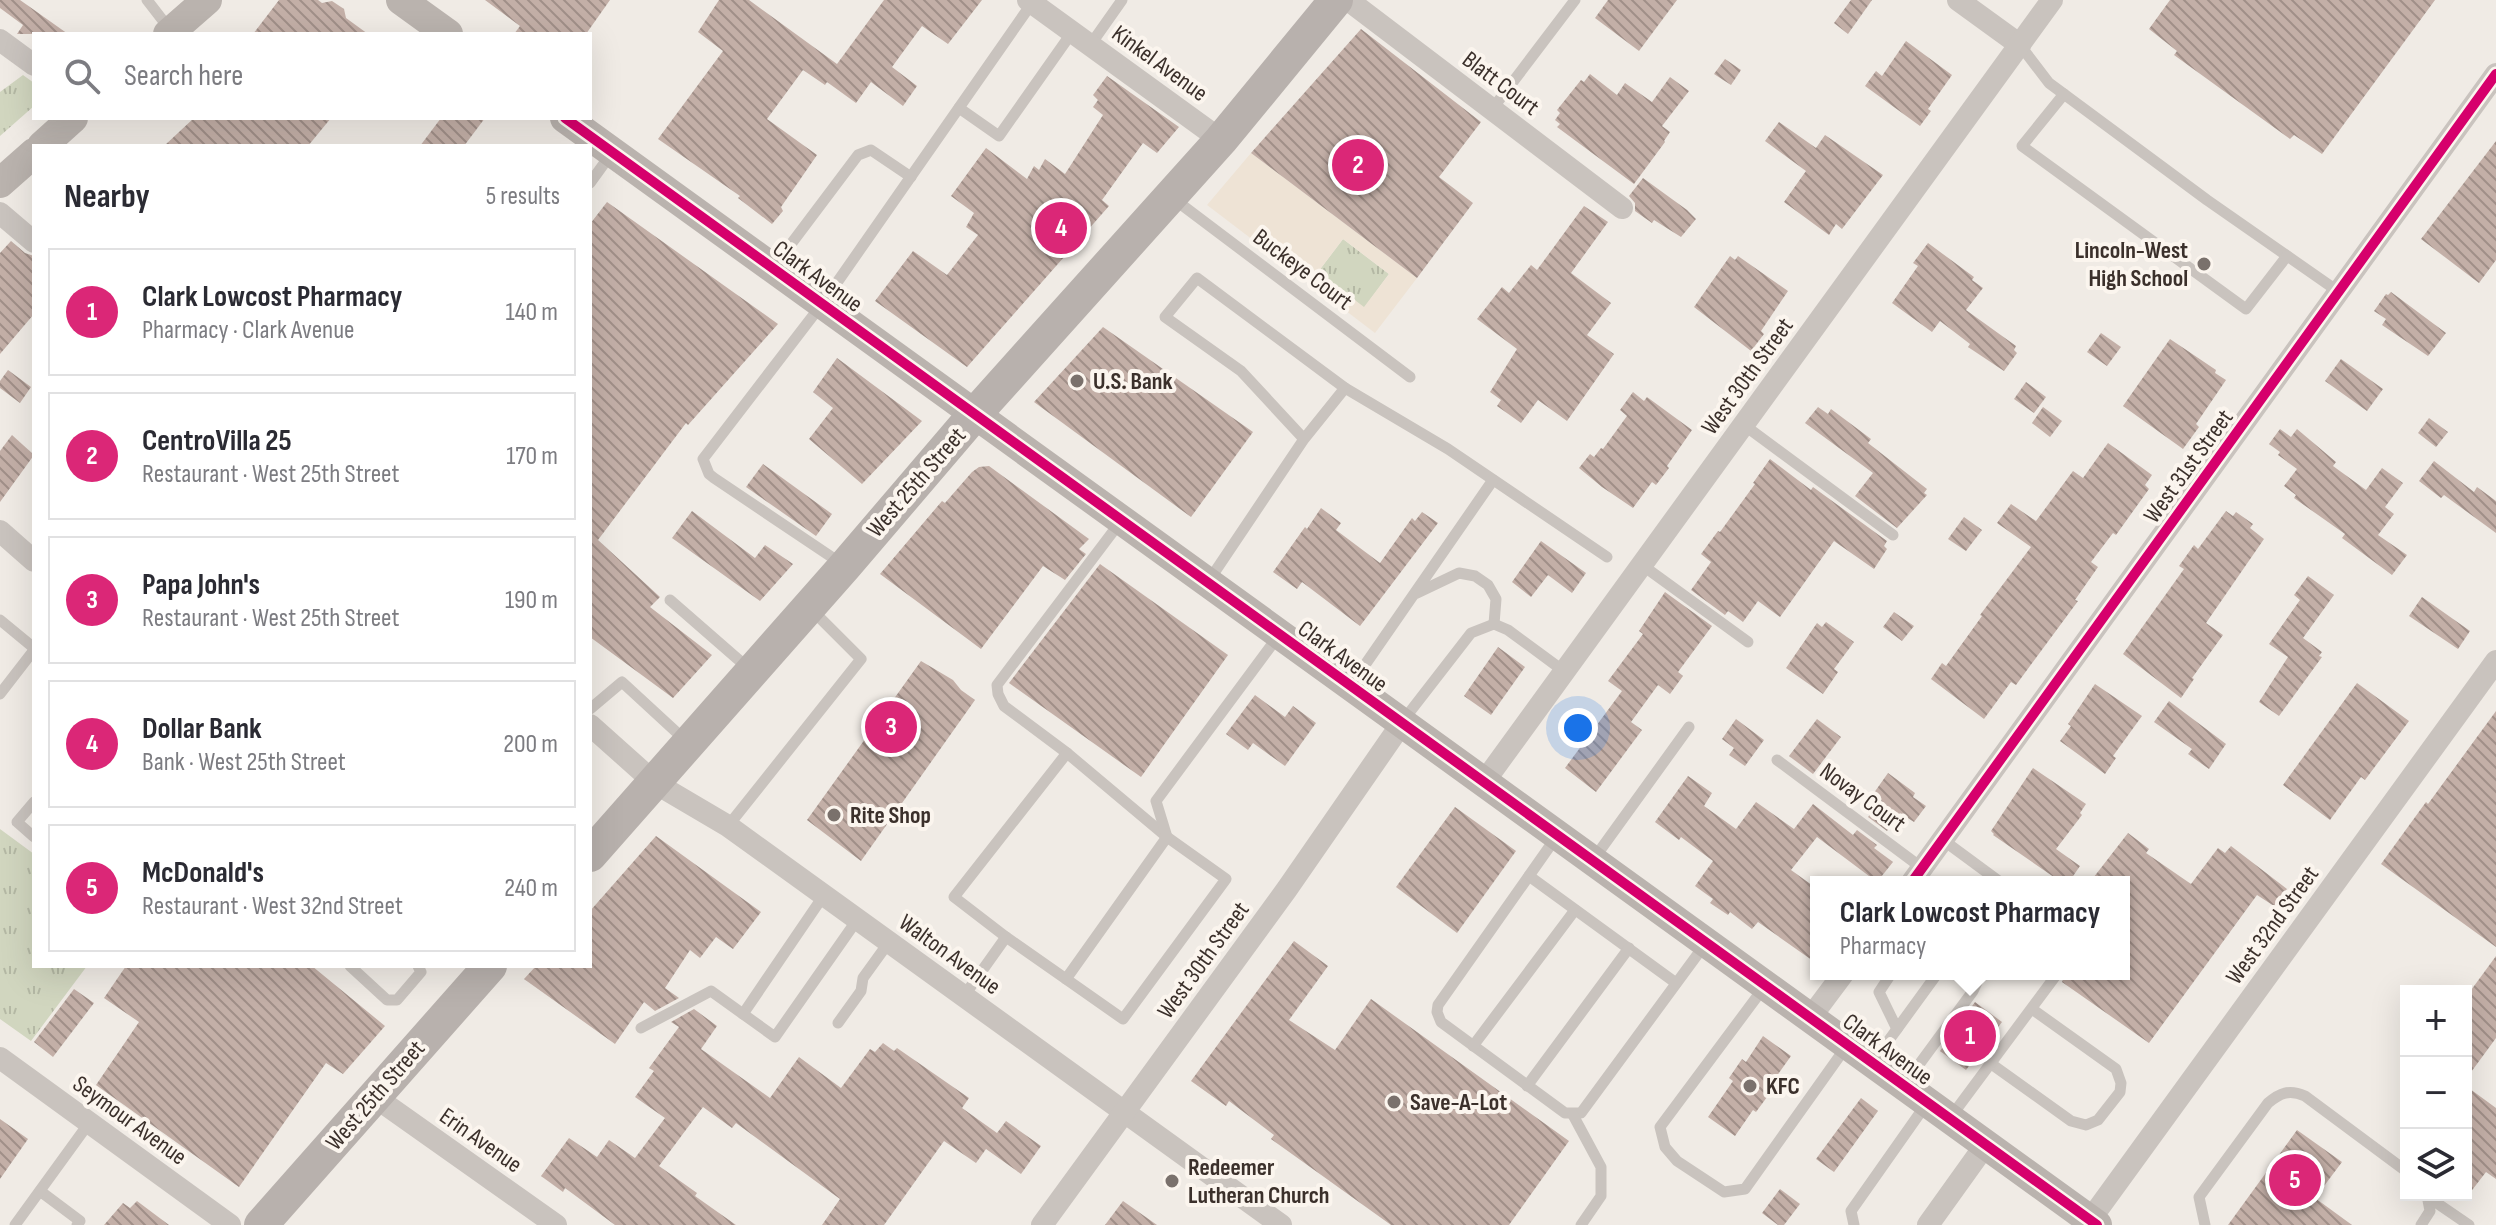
<!DOCTYPE html>
<html lang="en">
<head>
<meta charset="utf-8">
<style>
	body { margin:0; font-family:"Sofia Sans Condensed",sans-serif; background:#f2f2f3; color:#2b2b33 }
	.controls { position:absolute; right:24px; bottom:24px; display:grid; overflow:hidden; border-radius:0px; box-shadow:0 8px 32px #0002 }
	.controls button { width:72px; height:72px; display:grid; place-items:center; padding:0; border:0; border-bottom:2px solid #e1e1e2; background:#fff; color:#2b2b33; font:40px sans-serif }
	.you { position:absolute; left:1578px; top:728px; width:28px; height:28px; margin:-20px; border:6px solid #fff; border-radius:50%; background:#1a73e8; box-shadow:0 0 0 12px #1a73e833 }
	.badge { display:grid; place-items:center; width:52px; height:52px; border-radius:50%; background:#db2777; color:#fff; font-size:26px; font-weight:700 }
	.pin { position:absolute; translate:-50% -50%; border:4px solid #fff; box-shadow:0 2px 8px #0006 }
	.popup { position:absolute; left:1810px; top:876px; width:320px; height:104px; box-sizing:border-box; display:grid; place-content:center; border-radius:0px; background:#fff; filter:drop-shadow(0 2px 6px #0005); font-size:26px; white-space:nowrap; color:#7c7c81 }
	.popup b { font-size:30px; color:#2b2b33 }
	.popup::after { content:''; position:absolute; left:50%; top:100%; margin-left:-16px; border:16px solid transparent; border-top-color:#fff }
	.list { margin:0; padding:0; list-style:none }
	h2 { display:flex; justify-content:space-between; align-items:center; height:104px; margin:0; padding:0 32px; font-size:34px }
	h2 small { font-size:26px; font-weight:400; color:#7c7c81 }
	.list li { display:grid; grid-template-columns:52px 1fr auto; gap:24px; align-items:center; box-sizing:border-box; height:128px; margin:0 16px 16px; padding:0 16px; border:2px solid #e1e1e2; border-radius:0px }
	.list b { display:block; font-size:30px; white-space:nowrap }
	.list p { margin:0; font-size:26px; white-space:nowrap; color:#7c7c81 }
	.list em { font-size:26px; font-style:normal; color:#7c7c81 }
	.icon { flex:none; width:44px; height:44px; fill:none; stroke:currentColor; stroke-width:2; stroke-linecap:round; stroke-linejoin:round }
	.map { position:relative; flex:none; width:2496px; height:1225px; overflow:hidden }
	.search { position:absolute; background:#fff; box-shadow:0 8px 32px #0002; left:32px; top:32px; width:560px; height:88px; display:flex; align-items:center; gap:20px; box-sizing:border-box; padding:0 28px; border-radius:0px; color:#7c7c81; font-size:30px }
	.panel { position:absolute; background:#fff; box-shadow:0 8px 32px #0002; left:32px; top:144px; width:560px; height:824px; border-radius:0px }
	.map>svg:first-child { display:block }
	.grass { fill:url(#grass-tufts) }
	.plaza { fill:#eee3d5; fill-rule:evenodd }
	.building { fill:url(#building-back-hatch) }
	.lines { fill:none; stroke-linecap:round; stroke-linejoin:round }
	.lane { stroke:#c9c3be; stroke-width:11 }
	.street { stroke:#c9c3be; stroke-width:22 }
	.secondary { stroke:#bab3ae; stroke-width:30 }
	.primary { stroke:#b8b1ad; stroke-width:34 }
	.cycleway-casing { stroke:#fbf5ee; stroke-width:15 }
	.cycleway { stroke:#d6006c; stroke-width:10 }
	.poi-dot { fill:#7a716c; stroke:#fbf5ee; stroke-width:3 }
	.labels { text-anchor:middle; stroke-width:8; stroke-linejoin:round; paint-order:stroke }
	.street-label { font-size:24px; fill:#3b302b; stroke:#fbf5ee }
	.poi-label { font-size:24px; font-weight:bold; fill:#3b302b; stroke:#fbf5ee; text-anchor:start }
</style>
</head>
<body>
<div class="map">
<svg width="2496" height="1225" viewBox="0 0 2496 1225">
	<defs>
		<pattern id="grass-tufts" width="24" height="20" patternUnits="userSpaceOnUse" patternTransform="scale(2)"><rect width="24" height="20" fill="#d1d6bf"/><path d="M3 7l-1-3M5 7V3M7 7l1-3M15 17l-1-3M17 17v-4M19 17l1-3" fill="none" stroke="#b4b8a4"/></pattern>
		<pattern id="building-back-hatch" width="6" height="6" patternUnits="userSpaceOnUse" patternTransform="scale(2)"><rect width="6" height="6" fill="#c3afa7"/><path d="M-1 5l2 2M0 0l6 6M5-1l2 2" fill="none" stroke="#a08f88"/></pattern>
	</defs>
	<rect width="100%" height="100%" fill="#f0ebe5"/>
	<g class="grass">
		<polygon points="23,75 34,83 34,106 0,136 0,92"/>
		<polygon points="1343,239 1389,274 1364,308 1318,272"/>
		<polygon points="0,829 34,854 34,966 87,966 31,1041 0,1019"/>
	</g>
	<path class="plaza" d="M1251,153L1417,278L1375,333L1207,205ZM1343,239L1389,274L1364,307L1318,272Z"/>
	<g class="building">
		<polygon points="0,0 20,0 68,34 17,34 23,25 0,8"/>
		<polygon points="279,0 318,0 322,3 332,1 344,9 346,18 368,34 253,34"/>
		<polygon points="485,0 610,0 586,34 514,34 520,26"/>
		<polygon points="719,0 749,0 837,64 884,0 982,0 948,44 922,26 892,67 917,86 903,106 871,82 856,103 827,82 825,85 803,70 767,119 817,155 781,207 783,211 772,224 738,198 740,196 658,139 723,51 698,32"/>
		<polygon points="1608,0 1677,0 1639,51 1595,18"/>
		<polygon points="1851,0 1872,0 1848,34 1834,23"/>
		<polygon points="2170,0 2435,0 2322,154 2294,135 2290,139 2174,55 2177,51 2149,29"/>
		<polygon points="1361,29 1481,122 1439,177 1473,203 1417,278 1251,153"/>
		<polygon points="1906,41 1952,75 1928,109 1931,111 1920,126 1865,86 1876,71 1882,76"/>
		<polygon points="1725,59 1741,70 1731,85 1714,74"/>
		<polygon points="1590,74 1617,95 1625,83 1652,102 1670,77 1689,91 1662,126 1670,132 1664,141 1665,142 1634,184 1557,127 1560,124 1555,120 1560,113 1557,110 1581,80 1584,82"/>
		<polygon points="1107,76 1179,127 1157,153 1143,143 1102,200 1109,206 967,367 875,301 913,251 947,275 978,235 966,227 974,213 951,196 986,148 1027,179 1034,166 1039,170 1045,159 1065,174 1103,115 1093,107 1098,100 1093,95"/>
		<polygon points="194,118 331,118 308,146 164,146"/>
		<polygon points="441,118 485,118 464,146 420,146"/>
		<polygon points="1779,122 1816,148 1825,135 1883,175 1842,229 1836,224 1829,235 1784,202 1806,171 1765,141"/>
		<polygon points="2496,141 2496,260 2479,283 2421,239"/>
		<polygon points="1643,178 1687,210 1696,219 1681,237 1654,220 1652,223 1635,211 1635,203 1629,196"/>
		<polygon points="607,202 778,324 688,425 686,423 598,540 660,597 650,607 712,655 673,698 590,637 590,224"/>
		<polygon points="1584,206 1608,222 1571,273 1611,303 1587,335 1614,354 1567,421 1538,400 1521,423 1497,406 1501,400 1490,392 1517,349 1477,319 1502,287 1509,293 1531,265 1537,270"/>
		<polygon points="11,241 25,253 34,256 34,314 0,354 0,253"/>
		<polygon points="1928,243 1974,277 1972,280 1983,288 1966,310 2016,346 2014,350 2017,353 2004,371 1968,347 1970,344 1940,321 1932,332 1892,303 1918,266 1913,263"/>
		<polygon points="1730,256 1735,260 1738,256 1788,291 1761,331 1764,334 1751,351 1694,307"/>
		<polygon points="2391,292 2446,333 2428,356 2382,325 2386,319 2374,311 2386,294 2388,295"/>
		<polygon points="1103,327 1253,432 1191,517 1034,402"/>
		<polygon points="2101,333 2121,347 2107,366 2087,352"/>
		<polygon points="2170,339 2216,370 2215,373 2226,380 2196,424 2199,427 2183,449 2123,406"/>
		<polygon points="837,358 922,421 862,484 809,439 833,408 813,392"/>
		<polygon points="2341,359 2383,389 2367,411 2325,381"/>
		<polygon points="8,370 31,387 20,403 0,388 0,381"/>
		<polygon points="2026,382 2046,397 2034,413 2014,399"/>
		<polygon points="1633,392 1644,401 1647,397 1692,430 1667,466 1669,468 1656,485 1652,482 1633,508 1602,487 1579,468 1590,454 1594,457 1601,448 1603,449 1627,416 1620,410"/>
		<polygon points="1818,407 1828,414 1831,409 1871,439 1868,443 1927,489 1924,493 1927,495 1897,528 1855,496 1873,473 1805,423"/>
		<polygon points="2043,407 2062,421 2050,437 2032,423"/>
		<polygon points="2429,418 2448,432 2436,447 2418,433"/>
		<polygon points="2280,429 2291,437 2297,429 2336,462 2333,466 2366,490 2382,468 2403,483 2385,507 2394,514 2378,535 2407,555 2392,575 2342,538 2345,534 2294,498 2296,495 2284,486 2297,469 2278,455 2280,452 2269,444"/>
		<polygon points="12,435 34,455 0,502 0,451"/>
		<polygon points="2108,443 2152,475 2145,485 2149,489 2116,535 2113,533 2091,562 2098,567 2075,600 2078,601 2016,685 2011,682 1984,719 1931,679 1942,663 1946,666 1982,616 1980,615 2031,547 1997,523 2011,504 2036,521 2073,471 2083,478"/>
		<polygon points="1770,459 1811,490 1813,487 1887,541 1884,546 1887,549 1874,569 1834,541 1780,617 1758,601 1743,622 1728,611 1725,615 1691,590 1711,562 1701,554 1718,531 1720,532 1755,484 1753,483"/>
		<polygon points="2434,461 2474,492 2477,487 2496,501 2496,533 2444,495 2441,498 2419,481"/>
		<polygon points="763,464 832,514 816,536 746,487"/>
		<polygon points="989,466 1089,539 1079,549 1086,554 1065,580 1043,566 981,649 880,574 942,501 945,503 972,472 979,467"/>
		<polygon points="1321,508 1341,523 1336,530 1380,563 1412,518 1415,521 1422,512 1438,523 1360,626 1302,582 1297,589 1273,572 1305,527 1307,529"/>
		<polygon points="692,511 755,558 765,545 793,564 760,601 672,538"/>
		<polygon points="2226,511 2233,516 2236,512 2253,524 2250,528 2264,539 2206,623 2223,635 2192,678 2194,679 2181,698 2123,654 2184,569 2179,566 2194,545 2198,549"/>
		<polygon points="1964,517 1982,530 1966,551 1948,539"/>
		<polygon points="1541,541 1586,573 1572,593 1548,575 1531,597 1512,582"/>
		<polygon points="1100,564 1228,655 1141,777 1009,683"/>
		<polygon points="2308,576 2334,595 2303,638 2322,652 2319,656 2322,657 2279,716 2259,702 2288,657 2269,644 2300,600 2294,595"/>
		<polygon points="1665,592 1712,626 1678,672 1683,676 1670,694 1658,685 1631,722 1642,730 1596,792 1565,768 1622,691 1608,681 1643,634 1639,631"/>
		<polygon points="2422,597 2470,631 2458,649 2409,616"/>
		<polygon points="1894,612 1914,626 1902,641 1883,627"/>
		<polygon points="1826,622 1854,642 1834,669 1838,672 1823,694 1786,668 1817,623 1822,627"/>
		<polygon points="1498,647 1525,667 1491,715 1464,696"/>
		<polygon points="921,661 953,680 961,690 975,700 861,861 807,820"/>
		<polygon points="2357,683 2409,721 2365,780 2361,777 2330,820 2283,785"/>
		<polygon points="2095,684 2142,716 2113,756 2116,758 2105,774 2060,741 2071,726 2068,724"/>
		<polygon points="1255,695 1285,717 1293,706 1316,723 1285,766 1253,743 1248,750 1226,734"/>
		<polygon points="2169,701 2226,744 2209,769 2188,754 2192,749 2154,722"/>
		<polygon points="2496,711 2496,947 2381,864 2426,802 2428,804"/>
		<polygon points="1736,719 1764,740 1745,766 1729,755 1734,748 1722,739"/>
		<polygon points="1817,719 1841,737 1813,774 1789,756"/>
		<polygon points="2033,768 2086,804 2080,813 2082,815 2056,849 2080,866 2069,882 2061,882 1993,835 1994,834 1991,831"/>
		<polygon points="1888,773 1915,793 1913,797 1926,806 1914,822 1900,813 1887,831 1868,817 1879,802 1871,797"/>
		<polygon points="1688,776 1712,793 1704,806 1736,829 1756,802 1794,829 1813,804 1853,835 1857,830 1877,845 1874,848 1893,862 1877,882 1817,837 1791,870 1816,888 1816,963 1758,922 1752,929 1730,912 1728,915 1710,903 1713,899 1695,886 1713,861 1681,837 1679,840 1655,822"/>
		<polygon points="1455,807 1516,851 1457,933 1396,887"/>
		<polygon points="2128,833 2149,849 2146,853 2191,884 2218,848 2225,853 2231,846 2287,889 2274,906 2257,895 2149,1043 2062,982 2065,974 2124,974 2124,882 2090,882"/>
		<polygon points="656,836 761,912 733,949 716,937 700,958 690,950 665,988 679,998 655,1011 644,1002 615,1044 524,979 536,966 590,966 590,911"/>
		<polygon points="1294,941 1328,966 1289,1020 1335,1050 1371,999 1569,1141 1509,1225 1391,1225 1271,1139 1274,1135 1229,1101 1226,1106 1191,1081"/>
		<polygon points="2496,956 2496,1038 2466,1079 2466,997"/>
		<polygon points="126,966 312,966 385,1026 343,1074 326,1063 239,1187 96,1085 139,1022 104,998"/>
		<polygon points="74,989 94,1003 53,1057 34,1042"/>
		<polygon points="1975,1002 2002,1022 1966,1070 1940,1051"/>
		<polygon points="694,1009 717,1026 701,1049 770,1098 799,1057 841,1088 870,1049 875,1052 883,1043 894,1051 897,1048 969,1098 962,1108 997,1133 1006,1121 1041,1146 1021,1174 986,1149 976,1163 944,1141 884,1225 822,1225 840,1199 736,1123 732,1128 703,1107 659,1166 697,1193 695,1196 736,1225 615,1225 565,1188 563,1192 541,1176 569,1138 597,1157 609,1140 635,1158 665,1118 635,1097 654,1071 649,1068 679,1027 671,1022"/>
		<polygon points="1763,1036 1791,1056 1766,1091 1770,1093 1756,1112 1753,1110 1735,1136 1708,1117 1733,1081 1729,1078 1742,1059 1746,1062"/>
		<polygon points="2466,1086 2496,1108 2496,1179 2486,1172 2466,1198"/>
		<polygon points="1861,1098 1878,1111 1834,1172 1816,1159"/>
		<polygon points="0,1119 28,1139 0,1179"/>
		<polygon points="2297,1130 2342,1162 2315,1198 2352,1225 2228,1225"/>
		<polygon points="1780,1189 1800,1204 1784,1225 1778,1225 1762,1213"/>
		<polygon points="137,1201 169,1225 104,1225 123,1203 130,1208"/>
		<polygon points="1123,1201 1157,1225 1105,1225"/>
	</g>
	<g class="lines">
		<g class="lane">
			<polyline points="147,0 171,31"/>
			<polyline points="1091,44 1122,0"/>
			<polyline points="2020,45 2049,83 2207,200 2339,292"/>
			<polyline points="2064,94 2022,146 2246,309 2287,256"/>
			<polyline points="959,108 999,136 1073,31"/>
			<polyline points="1493,108 1575,0"/>
			<polyline points="590,183 611,154"/>
			<polyline points="1174,199 1410,377"/>
			<polyline points="773,268 858,155 871,150 911,177"/>
			<polyline points="1345,388 1448,449 1607,557"/>
			<polyline points="1744,425 1893,535"/>
			<polyline points="842,564 714,478 709,474 703,459 822,304 1032,3"/>
			<polyline points="1642,565 1748,642"/>
			<polyline points="1208,582 1304,439 1345,388 1197,278 1165,317 1241,371 1304,439"/>
			<polyline points="1417,593 1459,573 1475,576 1488,585 1496,599 1494,624"/>
			<polyline points="670,600 748,668"/>
			<polyline points="0,620 34,648"/>
			<polyline points="1351,685 1493,480"/>
			<polyline points="0,694 34,650"/>
			<polyline points="590,709 622,682 686,741"/>
			<polyline points="1402,722 1471,633 1494,624 1508,630 1565,672"/>
			<polyline points="1067,753 1004,706 998,694 997,685 1121,521"/>
			<polyline points="1777,760 1922,868"/>
			<polyline points="34,802 17,822 34,837"/>
			<polyline points="728,826 861,659 812,610"/>
			<polyline points="1557,836 1438,1005 1437,1012 1441,1022 1565,1113 1581,1113 1706,943"/>
			<polyline points="1943,840 2000,882"/>
			<polyline points="1593,860 1689,727"/>
			<polyline points="1529,876 1676,983"/>
			<polyline points="1006,937 954,897 1067,753 1167,837 1226,879 1123,1019 1066,979"/>
			<polyline points="350,966 387,1000 397,1000 421,972 418,966"/>
			<polyline points="1891,974 1879,992 1897,1029"/>
			<polyline points="1765,986 1660,1127 1665,1147 1677,1161 1724,1192 1745,1189 1846,1047"/>
			<polyline points="964,996 1006,937 1066,979 1167,837 1156,801 1279,635"/>
			<polyline points="743,1014 824,895"/>
			<polyline points="838,1023 861,991 863,978 889,942"/>
			<polyline points="641,1028 711,991 775,1037 857,920"/>
			<polyline points="1473,1046 1575,910"/>
			<polyline points="1873,1062 1937,974"/>
			<polyline points="1990,1063 2071,1121 2086,1125 2098,1120 2120,1092 2121,1083 2116,1069 2032,1009"/>
			<polyline points="1904,1085 1973,991 1981,974"/>
			<polyline points="1527,1086 1629,948"/>
			<polyline points="1573,1115 1601,1167 1601,1196 1581,1225"/>
			<polyline points="1950,1118 2057,974"/>
			<polyline points="40,1191 80,1221 77,1225"/>
			<polyline points="2428,1197 2469,1225"/>
			<polyline points="15,1225 89,1123"/>
			<polyline points="1854,1225 1851,1211 1927,1103"/>
			<path d="M2205,1225L2199,1197L2268,1103C2280,1093 2289,1089 2305,1096L2406,1171"/>
			<polyline points="2421,1225 2430,1211 2427,1195"/>
		</g>
		<g class="street">
			<polyline points="1028,0 1221,140"/>
			<polyline points="1348,0 1622,208"/>
			<polyline points="1958,0 2020,45"/>
			<polyline points="0,40 34,65"/>
			<polyline points="0,213 34,242"/>
			<polyline points="0,531 34,561"/>
			<polyline points="590,725 655,783 728,826 1281,1225"/>
			<polyline points="1484,782 2052,0"/>
			<polyline points="1912,882 2496,74"/>
			<polyline points="1810,1018 1843,974"/>
			<polyline points="0,1058 230,1225"/>
			<polyline points="375,1097 556,1225"/>
			<polyline points="2090,1220 2496,661"/>
			<polyline points="1042,1225 1287,889 1402,723"/>
			<polyline points="1928,1225 1986,1144"/>
		</g>
		<g class="secondary">
			<polyline points="401,0 448,34"/>
			<polyline points="168,34 207,0"/>
			<polyline points="565,118 2097,1225"/>
			<polyline points="42,146 73,118"/>
			<polyline points="0,183 34,153"/>
		</g>
		<g class="primary">
			<polyline points="590,855 845,566 974,415 1221,140 1336,0"/>
			<polyline points="261,1225 490,966"/>
		</g>
		<defs>
			<g id="cycleway">
				<polyline points="565,118 2097,1225"/>
				<polyline points="1912,882 2496,74"/>
			</g>
		</defs>
		<use href="#cycleway" class="cycleway-casing"/>
		<use href="#cycleway" class="cycleway"/>
	</g>
	<g class="poi-dot">
		<circle cx="2204" cy="264" r="8"/>
		<circle cx="1077" cy="381" r="8"/>
		<circle cx="834" cy="815" r="8"/>
		<circle cx="1750" cy="1086" r="8"/>
		<circle cx="1394" cy="1102" r="8"/>
		<circle cx="1172" cy="1181" r="8"/>
	</g>
	<g class="labels">
		<g class="street-label">
			<text transform="translate(1160 63) rotate(36)" y="8">Kinkel Avenue</text>
			<text transform="translate(1501 83) rotate(37)" y="8">Blatt Court</text>
			<text transform="translate(1303 269) rotate(37)" y="8">Buckeye Court</text>
			<text transform="translate(818 276) rotate(36)" y="8">Clark Avenue</text>
			<text transform="translate(1747 376) rotate(-54)" y="8">West 30th Street</text>
			<text transform="translate(2188 466) rotate(-54)" y="8">West 31st Street</text>
			<text transform="translate(916 482) rotate(-49)" y="8">West 25th Street</text>
			<text transform="translate(1343 656) rotate(36)" y="8">Clark Avenue</text>
			<text transform="translate(1863 797) rotate(36)" y="8">Novay Court</text>
			<text transform="translate(2272 925) rotate(-54)" y="8">West 32nd Street</text>
			<text transform="translate(950 954) rotate(36)" y="8">Walton Avenue</text>
			<text transform="translate(1203 960) rotate(-54)" y="8">West 30th Street</text>
			<text transform="translate(1888 1049) rotate(36)" y="8">Clark Avenue</text>
			<text transform="translate(375 1095) rotate(-49)" y="8">West 25th Street</text>
			<text transform="translate(130 1120) rotate(36)" y="8">Seymour Avenue</text>
			<text transform="translate(481 1140) rotate(35)" y="8">Erin Avenue</text>
		</g>
		<g class="poi-label">
			<text x="2188" y="258" text-anchor="end">Lincoln-West<tspan x="2188" dy="28">High School</tspan></text>
			<text x="1093" y="389">U.S. Bank</text>
			<text x="850" y="823">Rite Shop</text>
			<text x="1766" y="1094">KFC</text>
			<text x="1410" y="1110">Save-A-Lot</text>
			<text x="1188" y="1175">Redeemer<tspan x="1188" dy="28">Lutheran Church</tspan></text>
		</g>
	</g>
</svg>
<div class="controls">
<button>+</button>
<button>−</button>
<button><svg class="icon" aria-label="layers" viewBox="0 0 24 24"><path d="M12 4l9 5-9 5-9-5zM3 14l9 5 9-5"/></svg></button>
</div>
<div class="you"></div>
<div class="pin badge" style="left:1970px;top:1036px">1</div>
<div class="popup"><b>Clark Lowcost Pharmacy</b>Pharmacy</div>
<div class="pin badge" style="left:1358px;top:165px">2</div>
<div class="pin badge" style="left:891px;top:727px">3</div>
<div class="pin badge" style="left:1061px;top:228px">4</div>
<div class="pin badge" style="left:2295px;top:1180px">5</div>
<div class="search"><svg class="icon" aria-label="search" viewBox="0 0 24 24"><circle cx="10" cy="10" r="6"/><path d="M15 15l6 6"/></svg>Search here</div>
<section class="panel">
<h2>Nearby<small>5 results</small></h2>
<ul class="list">
<li><span class="badge">1</span><div><b>Clark Lowcost Pharmacy</b><p>Pharmacy · Clark Avenue</p></div><em>140 m</em></li>
<li><span class="badge">2</span><div><b>CentroVilla 25</b><p>Restaurant · West 25th Street</p></div><em>170 m</em></li>
<li><span class="badge">3</span><div><b>Papa John's</b><p>Restaurant · West 25th Street</p></div><em>190 m</em></li>
<li><span class="badge">4</span><div><b>Dollar Bank</b><p>Bank · West 25th Street</p></div><em>200 m</em></li>
<li><span class="badge">5</span><div><b>McDonald's</b><p>Restaurant · West 32nd Street</p></div><em>240 m</em></li>
</ul>
</section>
</div>
</body>
</html>
